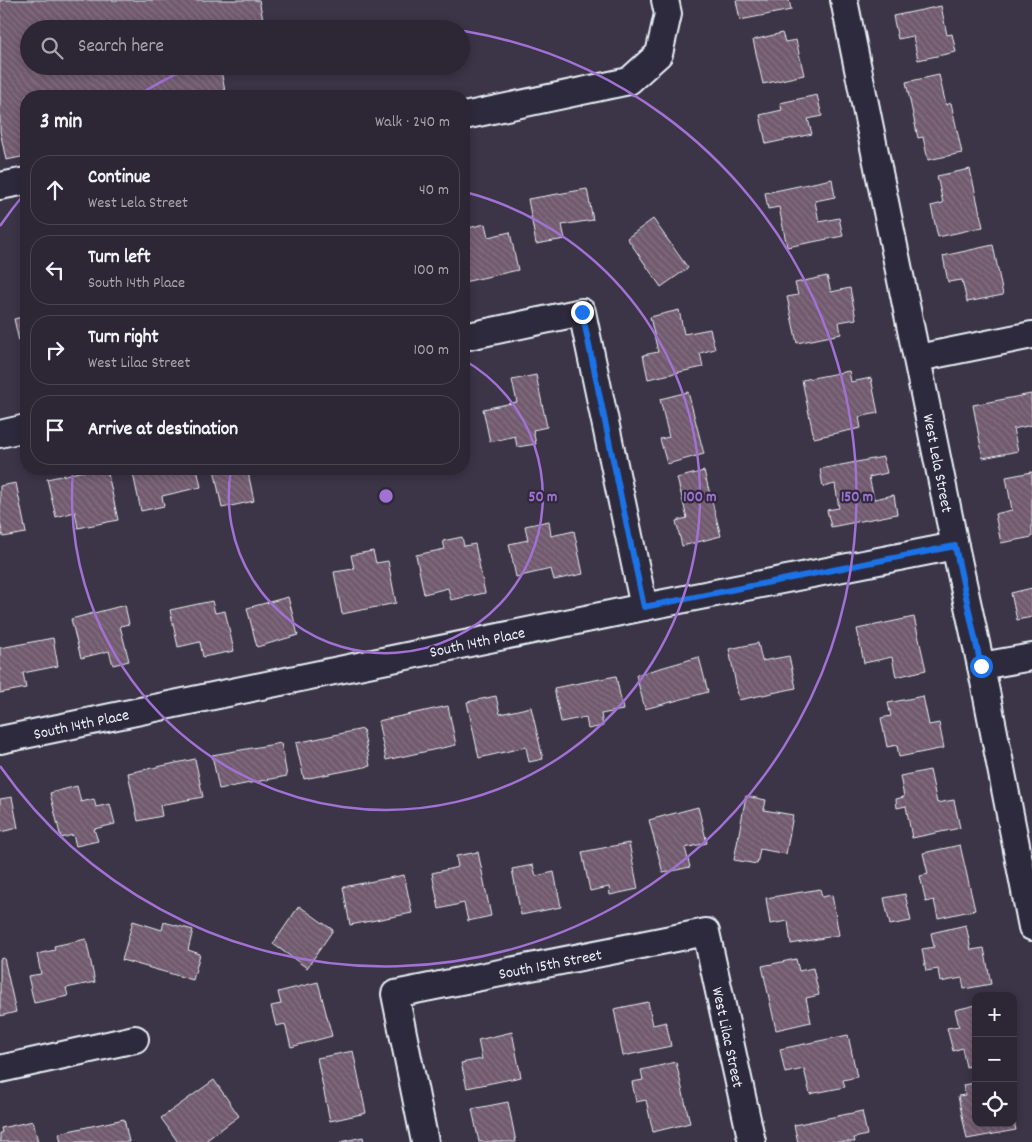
<!DOCTYPE html>
<html lang="en">
<head>
<meta charset="utf-8">
<style>
	body { margin:0; font-family:Dekko,sans-serif; background:#352f3d; color:#f1f3f6 }
	.controls { position:absolute; right:15px; bottom:15px; display:grid; overflow:hidden; border-radius:10px; box-shadow:0 2px 8px #0003 }
	.controls button { width:45px; height:45px; display:grid; place-items:center; padding:0; border:0; border-bottom:1px solid #484450; background:#2d2735; color:#f1f3f6; font:25px sans-serif }
	.stop { position:absolute; width:15px; height:15px; margin:-11px; border:4px solid #1a73e8; border-radius:50%; background:#fff }
	.stop.end { background:#1a73e8; border-color:#fff; box-shadow:0 1px 5px #0008 }
	.list { margin:0; padding:0; list-style:none }
	h2 { display:flex; justify-content:space-between; align-items:center; height:65px; margin:0; padding:0 20px; font-size:21px }
	h2 small { font-size:16px; font-weight:400; color:#a7a5ad }
	.list li { display:grid; grid-template-columns:32px 1fr auto; gap:15px; align-items:center; box-sizing:border-box; height:70px; margin:0 10px 10px; padding:0 10px; border:1px solid #484450; border-radius:20px }
	.list b { display:block; font-size:19px; white-space:nowrap }
	.list p { margin:0; font-size:16px; white-space:nowrap; color:#a7a5ad }
	.list em { font-size:16px; font-style:normal; color:#a7a5ad }
	.icon { flex:none; width:28px; height:28px; fill:none; stroke:currentColor; stroke-width:2; stroke-linecap:round; stroke-linejoin:round }
	.map { position:relative; flex:none; width:1032px; height:1142px; overflow:hidden }
	.search { position:absolute; background:#2d2735; box-shadow:0 2px 8px #0003; left:20px; top:20px; width:450px; height:55px; display:flex; align-items:center; gap:12px; box-sizing:border-box; padding:0 18px; border-radius:28px; color:#a7a5ad; font-size:19px }
	.panel { position:absolute; background:#2d2735; box-shadow:0 2px 8px #0003; left:20px; top:90px; width:450px; height:385px; border-radius:20px }
	.map>svg:first-child { display:block }
	.building { fill:url(#building-back-hatch); stroke:#e8f1f8 }
	.lines { fill:none; stroke-linecap:round; stroke-linejoin:round }
	.minor-casing { stroke:#e8f1f8; stroke-width:30 }
	.minor { stroke:#2f2a3d; stroke-width:26 }
	.route { stroke:#1a73e8; stroke-width:6 }
	.ring { fill:none; stroke:#a171d3; stroke-width:2.5 }
	.labels { text-anchor:middle; stroke-width:4.5; stroke-linejoin:round; paint-order:stroke }
	.street-label { font-size:16px; fill:#e8f1f8; stroke:#2f2a3d }
	.centre { fill:#a171d3; stroke:#2f2a3d; stroke-width:2.5 }
	.ring-label { font-size:15px; text-anchor:middle; font-weight:bold; fill:#a171d3; stroke:#2f2a3d; stroke-width:4.5; stroke-linejoin:round; paint-order:stroke }
</style>
</head>
<body>
<div class="map">
<svg width="1032" height="1142" viewBox="0 0 1032 1142">
	<defs>
		<pattern id="building-back-hatch" width="6" height="6" patternUnits="userSpaceOnUse" patternTransform="scale(1.25)"><rect width="6" height="6" fill="#715a6e"/><path d="M-1 5l2 2M0 0l6 6M5-1l2 2" fill="none" stroke="#857283"/></pattern>
	</defs>
	<rect width="100%" height="100%" fill="#3c3447"/>
	<filter id="ink" filterUnits="userSpaceOnUse"><feTurbulence type="fractalNoise" baseFrequency=".02" numOctaves="2"/><feDisplacementMap in="SourceGraphic" scale="10" xChannelSelector="R" yChannelSelector="G"/><feConvolveMatrix kernelMatrix="1 2 1 2 8 2 1 2 1" color-interpolation-filters="sRGB"/></filter>
	<g filter="url(#ink)">
		<g class="building">
			<polygon points="0,0 259,0 265,29 29,29 29,66 220,66 226,96 26,96 26,156 6,160 0,131"/>
			<polygon points="736,0 789,0 791,10 740,20"/>
			<polygon points="941,6 947,35 952,34 956,52 918,60 913,36 898,39 893,16"/>
			<polygon points="782,33 785,42 796,40 804,75 763,84 753,40"/>
			<polygon points="939,75 946,105 951,103 962,153 928,160 923,137 918,138 906,82"/>
			<polygon points="817,95 822,116 808,119 812,134 766,144 760,115 782,110 780,103"/>
			<polygon points="970,169 983,227 938,237 931,206 943,203 937,176"/>
			<polygon points="832,179 835,197 815,201 819,222 839,218 843,236 787,247 779,207 768,209 765,193"/>
			<polygon points="587,189 593,220 562,225 565,239 536,244 528,199"/>
			<polygon points="653,219 688,268 661,287 627,238"/>
			<polygon points="485,224 488,237 510,232 518,270 464,282 464,229"/>
			<polygon points="993,245 1003,295 967,302 962,280 948,282 943,256"/>
			<polygon points="827,276 831,292 850,288 856,319 839,322 841,334 797,343 787,297 798,295 795,283"/>
			<polygon points="679,310 684,334 710,329 715,349 700,353 703,367 648,379 643,355 658,352 650,317"/>
			<polygon points="26,316 26,372 14,319"/>
			<polygon points="849,371 851,382 871,378 878,413 859,417 861,428 814,438 802,380"/>
			<polygon points="536,375 547,427 533,430 536,444 517,447 515,436 490,442 483,409 517,402 512,380"/>
			<polygon points="688,392 704,454 667,464 660,439 669,437 660,399"/>
			<polygon points="1031,394 1032,425 1013,429 1018,451 983,458 973,405"/>
			<polygon points="883,457 887,473 869,477 874,499 894,495 897,514 831,527 827,510 839,508 835,484 823,487 820,469"/>
			<polygon points="93,469 107,469 118,520 78,528 75,512 56,517 47,479"/>
			<polygon points="132,469 197,469 201,487 162,496 164,506 141,511"/>
			<polygon points="214,469 266,469 248,472 254,501 222,508"/>
			<polygon points="704,471 721,536 682,546 676,521 687,518 677,478"/>
			<polygon points="1032,472 1032,537 1001,543 995,514 1012,510 1006,477"/>
			<polygon points="16,483 26,533 3,537 0,522 0,486"/>
			<polygon points="549,521 551,536 574,531 583,574 554,580 551,569 516,577 509,544 528,540 525,526"/>
			<polygon points="462,537 464,546 475,544 485,593 451,600 448,588 424,594 416,555 445,549 443,541"/>
			<polygon points="373,551 376,563 388,561 396,603 342,614 334,572 354,569 351,555"/>
			<polygon points="1032,588 1032,617 1017,620 1011,593"/>
			<polygon points="288,597 298,635 257,647 247,608"/>
			<polygon points="212,601 215,613 225,611 234,651 203,657 200,642 178,647 170,610"/>
			<polygon points="125,605 129,624 120,626 129,661 113,665 109,651 81,658 71,619"/>
			<polygon points="914,617 926,670 896,677 892,657 864,663 857,629"/>
			<polygon points="53,638 58,666 23,673 26,688 0,693 0,648"/>
			<polygon points="758,643 762,661 789,656 796,688 739,700 729,649"/>
			<polygon points="699,657 708,692 645,709 636,675"/>
			<polygon points="616,676 623,710 601,714 603,726 588,729 586,717 561,722 554,688"/>
			<polygon points="496,696 500,714 531,707 543,759 529,762 526,747 479,758 467,702"/>
			<polygon points="923,696 929,725 939,723 944,748 899,757 897,745 887,747 881,718 891,716 888,703"/>
			<polygon points="448,706 456,745 386,760 378,721"/>
			<polygon points="363,729 370,766 304,779 296,743"/>
			<polygon points="281,743 287,776 219,789 212,755"/>
			<polygon points="195,759 203,797 160,805 162,816 138,821 128,773"/>
			<polygon points="930,770 937,803 954,800 960,828 912,838 906,806 897,808 896,799 904,797 900,776"/>
			<polygon points="77,786 81,802 94,799 96,807 110,804 115,824 94,829 98,841 76,846 73,835 61,838 50,793"/>
			<polygon points="746,796 766,800 764,810 793,815 786,854 760,849 757,864 734,860"/>
			<polygon points="12,797 18,828 0,832 0,799"/>
			<polygon points="698,807 707,843 685,848 690,867 663,873 649,820"/>
			<polygon points="629,843 638,889 610,895 609,887 590,891 582,852"/>
			<polygon points="960,845 975,910 938,918 934,900 926,902 920,876 928,874 923,853"/>
			<polygon points="478,852 491,916 468,921 464,903 439,909 432,873 458,867 456,856"/>
			<polygon points="533,865 536,876 554,872 561,907 521,915 512,869"/>
			<polygon points="404,875 412,913 350,925 343,887"/>
			<polygon points="820,889 822,897 832,895 839,935 791,944 788,921 770,924 766,898"/>
			<polygon points="905,894 911,921 890,925 884,898"/>
			<polygon points="299,906 333,930 307,968 273,944"/>
			<polygon points="133,921 162,930 164,922 193,930 188,950 200,954 193,980 122,960"/>
			<polygon points="966,925 971,950 984,948 991,984 964,989 962,978 940,982 938,969 926,971 922,949 934,947 931,933"/>
			<polygon points="86,939 95,982 66,988 68,996 34,1003 28,976 41,974 37,954 55,950 54,946"/>
			<polygon points="4,958 16,1012 0,1016 0,959"/>
			<polygon points="796,959 799,971 813,968 819,995 806,998 811,1022 776,1030 762,966"/>
			<polygon points="318,982 332,1036 291,1047 285,1024 276,1026 271,1006 281,1004 278,992"/>
			<polygon points="648,1002 653,1025 666,1022 671,1046 623,1056 614,1009"/>
			<polygon points="976,1005 976,1065 966,1067 962,1048 953,1051 947,1028 959,1026 955,1010"/>
			<polygon points="512,1032 521,1077 467,1088 461,1063 482,1059 478,1040"/>
			<polygon points="848,1035 857,1077 843,1080 845,1087 810,1094 804,1069 785,1073 780,1049"/>
			<polygon points="353,1051 366,1113 330,1121 317,1058"/>
			<polygon points="676,1062 690,1123 653,1132 646,1100 636,1102 632,1082 643,1080 641,1070"/>
			<polygon points="214,1080 239,1116 204,1142 178,1142 161,1118"/>
			<polygon points="976,1083 976,1123 1013,1123 1013,1118 1016,1130 967,1139 958,1096 965,1095 963,1085"/>
			<polygon points="508,1102 516,1142 479,1142 472,1109"/>
			<polygon points="862,1111 867,1135 854,1138 855,1142 798,1142 794,1125"/>
			<polygon points="124,1119 129,1142 61,1142 59,1133"/>
			<polygon points="33,1121 38,1142 0,1142 0,1133 2,1133 1,1128"/>
			<polygon points="363,1137 364,1142 340,1142"/>
		</g>
		<g class="lines">
			<defs>
				<g id="minor">
					<polyline points="844,0 955,546 981,666 1032,927"/>
					<polyline points="464,116 629,81 659,54 668,14 665,0"/>
					<polyline points="0,186 26,181"/>
					<polyline points="464,337 582,312 644,607"/>
					<polyline points="918,358 1032,335"/>
					<polyline points="0,434 26,428"/>
					<polyline points="981,666 1032,657"/>
					<polyline points="0,740 644,607 955,546"/>
					<polyline points="0,1069 135,1039"/>
					<polyline points="425,1142 395,994 706,932 752,1142"/>
				</g>
			</defs>
			<use href="#minor" class="minor-casing"/>
			<use href="#minor" class="minor"/>
		</g>
	</g>
	<g class="lines" filter="url(#ink)">
		<polyline class="route" points="582,312 644,607 955,546 981,666"/>
	</g>
	<g class="ring">
		<path d="M464 360A157 157 0 1 1 231 470"/>
		<path d="M465 192A314 314 0 1 1 73 471"/>
		<path d="M0 226A471 471 0 0 1 25 193M140 94A471 471 0 0 1 191 67M329 29A471 471 0 0 1 443 29M464 31A471 471 0 1 1 0 766"/>
	</g>
	<g class="labels">
		<g class="street-label">
			<text transform="translate(939 463) rotate(79)" y="6">West Lela Street</text>
			<text transform="translate(477 641) rotate(-12)" y="6">South 14th Place</text>
			<text transform="translate(81 723) rotate(-12)" y="6">South 14th Place</text>
			<text transform="translate(550 963) rotate(-11)" y="6">South 15th Street</text>
			<text transform="translate(729 1037) rotate(78)" y="6">West Lilac Street</text>
		</g>
	</g>
	<circle cx="386" cy="496" r="8" class="centre"/>
	<g class="ring-label">
		<text x="543" y="501">50 m</text>
		<text x="700" y="501">100 m</text>
		<text x="857" y="501">150 m</text>
	</g>
</svg>
<div class="controls">
<button>+</button>
<button>−</button>
<button><svg class="icon" aria-label="locate" viewBox="0 0 24 24"><circle cx="12" cy="12" r="6"/><path d="M12 2v4M12 18v4M2 12h4M18 12h4"/></svg></button>
</div>
<div class="stop" style="left:981px;top:666px"></div>
<div class="stop end" style="left:582px;top:312px"></div>
<div class="search"><svg class="icon" aria-label="search" viewBox="0 0 24 24"><circle cx="10" cy="10" r="6"/><path d="M15 15l6 6"/></svg>Search here</div>
<section class="panel">
<h2>3 min<small>Walk · 240 m</small></h2>
<ul class="list">
<li><svg class="icon" aria-label="ahead" viewBox="0 0 24 24"><path d="M12 20V5M6 11l6-6 6 6"/></svg><div><b>Continue</b><p>West Lela Street</p></div><em>40 m</em></li>
<li><svg class="icon" aria-label="left" viewBox="0 0 24 24"><path d="M17 20v-9H6M10 6l-5 5 5 5"/></svg><div><b>Turn left</b><p>South 14th Place</p></div><em>100 m</em></li>
<li><svg class="icon" aria-label="right" viewBox="0 0 24 24"><path d="M7 20v-9h11M14 6l5 5-5 5"/></svg><div><b>Turn right</b><p>West Lilac Street</p></div><em>100 m</em></li>
<li><svg class="icon" aria-label="arrive" viewBox="0 0 24 24"><path d="M6 21V4h12l-3 4 3 4H6"/></svg><div><b>Arrive at destination</b></div></li>
</ul>
</section>
</div>
</body>
</html>
